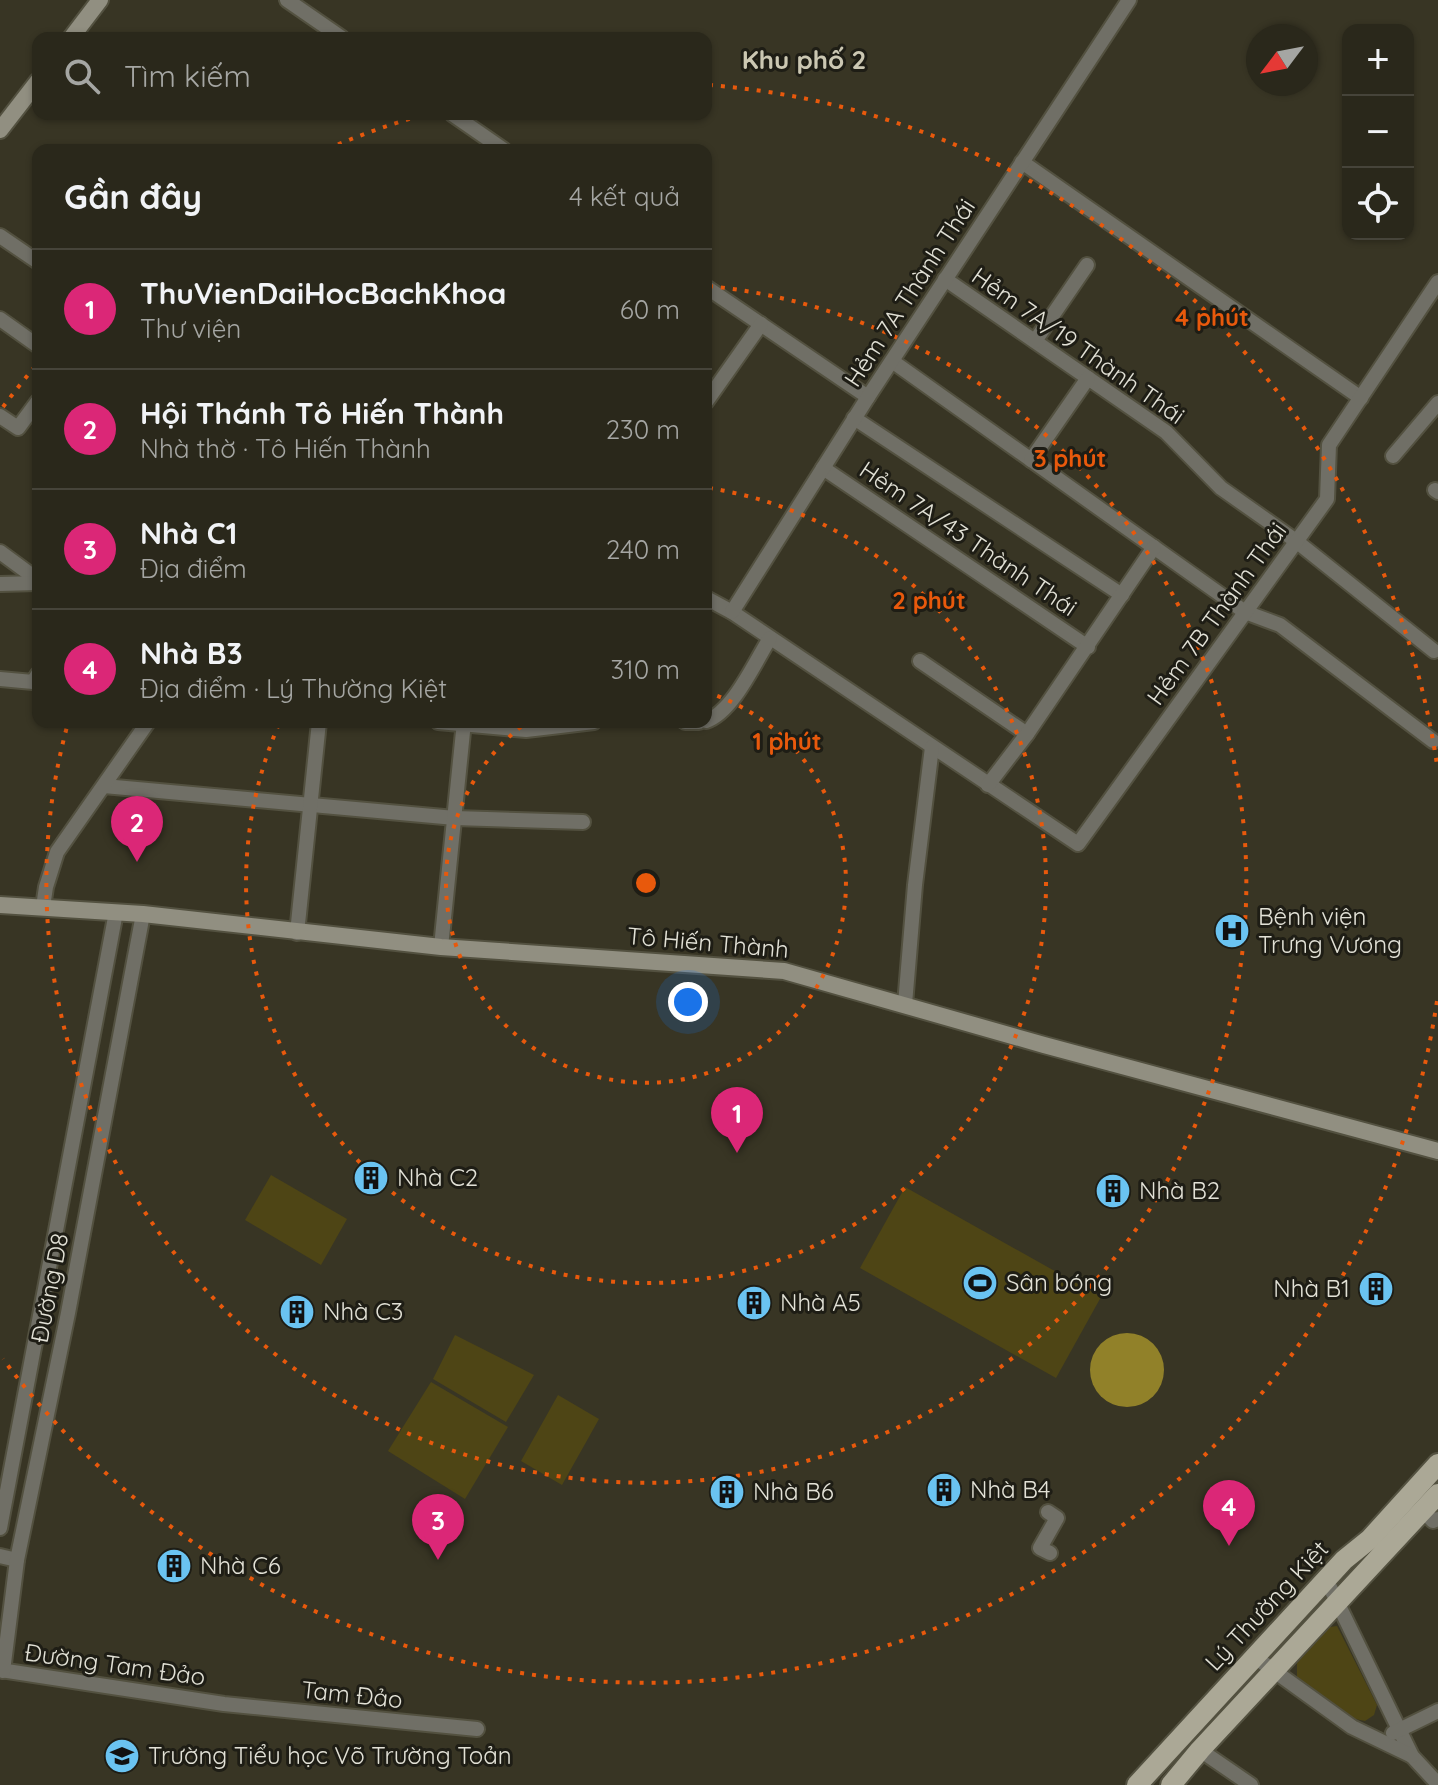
<!DOCTYPE html>
<html lang="vi">
<head>
<meta charset="utf-8">
<style>
	body { margin:0; font-family:Quicksand,sans-serif; background:#363428; color:#f1f3f6 }
	.controls { position:absolute; right:24px; top:24px; display:grid; overflow:hidden; border-radius:16px; box-shadow:0 2px 6px #0004 }
	.controls button { width:72px; height:72px; display:grid; place-items:center; padding:0; border:0; border-bottom:2px solid #46443a; background:#2a281b; color:#f1f3f6; font:40px sans-serif }
	.compass { position:absolute; left:1246px; top:24px; width:72px; height:72px; border-radius:50%; background:#2a281b; box-shadow:0 2px 6px #0004; rotate:238deg }
	.you { position:absolute; left:688px; top:1002px; width:28px; height:28px; margin:-20px; border:6px solid #fff; border-radius:50%; background:#1a73e8; box-shadow:0 0 0 12px #1a73e833 }
	.badge { display:grid; place-items:center; width:52px; height:52px; border-radius:50%; background:#db2777; color:#fff; font-size:26px; font-weight:700 }
	.pin { position:absolute; translate:-50% -66px; filter:drop-shadow(0 2px 4px #0008) }
	.pin::after { content:''; position:absolute; top:42px; width:28px; height:24px; background:inherit; clip-path:polygon(0 0,100% 0,50% 100%) }
	.list { margin:0; padding:0; list-style:none }
	h2 { display:flex; justify-content:space-between; align-items:center; height:104px; margin:0; padding:0 32px; font-size:34px }
	h2 small { font-size:26px; font-weight:400; color:#a5a6a3 }
	.list li { display:grid; grid-template-columns:52px 1fr auto; gap:24px; align-items:center; box-sizing:border-box; height:120px; padding:0 32px; border-top:2px solid #46443a }
	.list b { display:block; font-size:30px; white-space:nowrap }
	.list p { margin:0; font-size:26px; white-space:nowrap; color:#a5a6a3 }
	.list em { font-size:26px; font-style:normal; color:#a5a6a3 }
	.icon { flex:none; width:44px; height:44px; fill:none; stroke:currentColor; stroke-width:2; stroke-linecap:round; stroke-linejoin:round }
	.map { position:relative; flex:none; width:1438px; height:1785px; overflow:hidden }
	.search { position:absolute; background:#2a281b; box-shadow:0 2px 6px #0004; left:32px; top:32px; width:680px; height:88px; display:flex; align-items:center; gap:20px; box-sizing:border-box; padding:0 28px; border-radius:16px; color:#a5a6a3; font-size:30px }
	.panel { position:absolute; background:#2a281b; box-shadow:0 2px 6px #0004; left:32px; top:144px; width:680px; height:584px; border-radius:16px }
	.map>svg:first-child { display:block }
	.green { fill:#4e4515 }
	.water { fill:#918129 }
	.lines { fill:none; stroke-linecap:round; stroke-linejoin:round }
	.street-casing { stroke:#535140; stroke-width:18 }
	.secondary-casing { stroke:#535140; stroke-width:20 }
	.primary-casing { stroke:#535140; stroke-width:24 }
	.street { stroke:#706f66; stroke-width:14 }
	.secondary { stroke:#918f81; stroke-width:16 }
	.primary { stroke:#aba896; stroke-width:20 }
	.ring { fill:none; stroke:#e8590c; stroke-width:4; stroke-dasharray:4 8 }
	.labels { text-anchor:middle; stroke-width:6; stroke-linejoin:round; paint-order:stroke }
	.street-label { font-size:24px; fill:#e2e1d6; stroke:#1e1d15 }
	.poi-label { font-size:24px; fill:#e2e1d6; stroke:#1e1d15; text-anchor:start }
	.neighbourhood-label { font-size:26px; font-weight:bold; fill:#cbc7b2; stroke:#1e1d15 }
	.centre { fill:#e8590c; stroke:#1e1d15; stroke-width:4 }
	.ring-label { font-size:24px; text-anchor:middle; font-weight:bold; fill:#e8590c; stroke:#1e1d15; stroke-width:6; stroke-linejoin:round; paint-order:stroke }
</style>
</head>
<body>
<div class="map">
<svg width="1438" height="1785" viewBox="0 0 1438 1785">
	<rect width="100%" height="100%" fill="#383524"/>
	<g class="green">
		<polygon points="271,1175 347,1219 321,1265 245,1220"/>
		<polygon points="905,1187 1101,1297 1056,1378 860,1268"/>
		<polygon points="455,1335 534,1375 506,1422 433,1379"/>
		<polygon points="431,1382 508,1427 465,1499 388,1451"/>
		<polygon points="558,1395 599,1419 562,1485 521,1461"/>
		<polygon points="1337,1626 1377,1705 1374,1715 1365,1721 1355,1719 1297,1677 1297,1663 1330,1627"/>
	</g>
	<circle class="water" cx="1127" cy="1370" r="37"/>
	<g class="lines">
		<defs>
			<g id="street">
				<polyline points="287,0 342,38"/>
				<polyline points="452,114 504,150"/>
				<polyline points="1022,162 1361,398"/>
				<polyline points="0,236 38,262"/>
				<polyline points="945,279 1166,432 1221,488 1296,541 1434,651"/>
				<polyline points="706,287 868,397"/>
				<polyline points="0,319 38,346"/>
				<polyline points="1035,341 1087,265"/>
				<polyline points="892,361 1245,612 1280,625 1433,741"/>
				<polyline points="706,402 761,324"/>
				<polyline points="0,416 18,428 38,401"/>
				<polyline points="854,418 1122,595"/>
				<polyline points="1393,456 1438,403"/>
				<polyline points="1031,460 1088,378"/>
				<polyline points="823,468 1088,647"/>
				<polyline points="1435,490 1438,492"/>
				<polyline points="0,552 38,580"/>
				<polyline points="0,584 38,583"/>
				<polyline points="706,598 732,612 1078,844 1327,499 1329,445 1438,282"/>
				<polyline points="732,612 868,397 1129,0"/>
				<polyline points="920,661 1027,734"/>
				<polyline points="0,679 33,682 38,674"/>
				<path d="M706,721C733,712 755,662 770,638"/>
				<polyline points="438,722 526,730 594,722"/>
				<polyline points="685,722 699,722"/>
				<polyline points="988,785 1027,734 1154,547"/>
				<polyline points="104,786 455,818 583,822"/>
				<polyline points="43,907 46,887 57,852 148,722"/>
				<polyline points="297,933 319,722"/>
				<polyline points="441,947 464,722"/>
				<polyline points="905,1004 915,885 932,747"/>
				<polyline points="1423,1511 1433,1521 1438,1519"/>
				<polyline points="1048,1512 1057,1518 1040,1548 1050,1553"/>
				<polyline points="0,1528 116,912"/>
				<polyline points="0,1556 17,1560"/>
				<polyline points="1326,1579 1412,1756 1438,1784"/>
				<polyline points="1255,1657 1352,1727 1412,1756"/>
				<polyline points="0,1670 224,1704 477,1729"/>
				<polyline points="3,1671 17,1560 68,1313 143,914"/>
				<polyline points="1393,1733 1438,1711"/>
				<polyline points="1200,1750 1251,1785"/>
			</g>
			<g id="secondary">
				<polyline points="71,38 100,0"/>
				<polyline points="0,130 38,81"/>
				<polyline points="0,905 143,914 441,947 784,971 1044,1045 1438,1151"/>
			</g>
			<g id="primary">
				<polyline points="1137,1785 1344,1560 1370,1539 1438,1464"/>
				<polyline points="1171,1785 1200,1750 1438,1494"/>
			</g>
		</defs>
		<use href="#street" class="street-casing"/>
		<use href="#secondary" class="secondary-casing"/>
		<use href="#primary" class="primary-casing"/>
		<use href="#street" class="street"/>
		<use href="#secondary" class="secondary"/>
		<use href="#primary" class="primary"/>
	</g>
	<g class="ring">
		<path d="M706 692A200 200 0 1 1 527 722"/>
		<path d="M709 488A400 400 0 1 1 279 724"/>
		<path d="M709 286A600 600 0 1 1 68 723"/>
		<path d="M1437 1001A800 800 0 0 1 3 1359M3 407A800 800 0 0 1 38 363M327 149A800 800 0 0 1 419 116M709 85A800 800 0 0 1 1437 765"/>
	</g>
	<defs>
		<symbol id="hospital-disc" viewBox="-11 -11 22 22"><circle r="9.5" fill="#6ac3f1" stroke="#1e1d15"/><path d="M-5-5h3v3.5h4V-5h3V5h-3V1.5h-4V5h-3Z" fill="#111"/></symbol>
		<symbol id="building-disc" viewBox="-11 -11 22 22"><circle r="9.5" fill="#6ac3f1" stroke="#1e1d15"/><path d="M-4-6H4V6H1V3H-1V6H-4ZM-2.5-4.3h1.7v1.8h-1.7ZM.8-4.3h1.7v1.8H.8ZM-2.5-1h1.7V.8h-1.7ZM.8-1h1.7V.8H.8Z" fill="#111"/></symbol>
		<symbol id="stadium-disc" viewBox="-11 -11 22 22"><circle r="9.5" fill="#6ac3f1" stroke="#1e1d15"/><path d="M0-5a6.5 5 0 1 0 0 10a6.5 5 0 1 0 0-10ZM-3.5-1.8h7v3.6h-7Z" fill="#111"/></symbol>
		<symbol id="school-disc" viewBox="-11 -11 22 22"><circle r="9.5" fill="#6ac3f1" stroke="#1e1d15"/><path d="M0-5L7-2L0 1L-7-2ZM-4 1L0 2.5L4 1V4Q0 6-4 4Z" fill="#111"/></symbol>
	</defs>
	<g fill-rule="evenodd">
		<use href="#hospital-disc" x="1212" y="911" width="40" height="40"/>
		<use href="#building-disc" x="351" y="1158" width="40" height="40"/>
		<use href="#building-disc" x="1093" y="1171" width="40" height="40"/>
		<use href="#stadium-disc" x="960" y="1263" width="40" height="40"/>
		<use href="#building-disc" x="1356" y="1269" width="40" height="40"/>
		<use href="#building-disc" x="734" y="1283" width="40" height="40"/>
		<use href="#building-disc" x="277" y="1292" width="40" height="40"/>
		<use href="#building-disc" x="924" y="1470" width="40" height="40"/>
		<use href="#building-disc" x="707" y="1472" width="40" height="40"/>
		<use href="#building-disc" x="154" y="1546" width="40" height="40"/>
		<use href="#school-disc" x="102" y="1736" width="40" height="40"/>
	</g>
	<g class="labels">
		<g class="street-label">
			<text transform="translate(910 293) rotate(-57)" y="8">Hẻm 7A Thành Thái</text>
			<text transform="translate(1078 346) rotate(35)" y="8">Hẻm 7A/19 Thành Thái</text>
			<text transform="translate(968 539) rotate(34)" y="8">Hẻm 7A/43 Thành Thái</text>
			<text transform="translate(1217 614) rotate(-54)" y="8">Hẻm 7B Thành Thái</text>
			<text transform="translate(708 943) rotate(5)" y="8">Tô Hiến Thành</text>
			<text transform="translate(50 1288) rotate(-79)" y="8">Đường D8</text>
			<text transform="translate(1267 1606) rotate(-47)" y="8">Lý Thường Kiệt</text>
			<text transform="translate(115 1665) rotate(8)" y="8">Đường Tam Đảo</text>
			<text transform="translate(352 1695) rotate(6)" y="8">Tam Đảo</text>
		</g>
		<g class="poi-label">
			<text x="1258" y="925">Bệnh viện<tspan x="1258" dy="28">Trưng Vương</tspan></text>
			<text x="397" y="1186">Nhà C2</text>
			<text x="1139" y="1199">Nhà B2</text>
			<text x="1006" y="1291">Sân bóng</text>
			<text x="1350" y="1297" text-anchor="end">Nhà B1</text>
			<text x="780" y="1311">Nhà A5</text>
			<text x="323" y="1320">Nhà C3</text>
			<text x="970" y="1498">Nhà B4</text>
			<text x="753" y="1500">Nhà B6</text>
			<text x="200" y="1574">Nhà C6</text>
			<text x="148" y="1764">Trường Tiểu học Võ Trường Toản</text>
		</g>
		<g class="neighbourhood-label">
			<text x="804" y="69">Khu phố 2</text>
		</g>
	</g>
	<circle cx="646" cy="883" r="12" class="centre"/>
	<g class="ring-label">
		<text x="1212" y="326">4 phút</text>
		<text x="1070" y="467">3 phút</text>
		<text x="929" y="609">2 phút</text>
		<text x="787" y="750">1 phút</text>
	</g>
</svg>
<div class="controls">
<button>+</button>
<button>−</button>
<button><svg class="icon" aria-label="locate" viewBox="0 0 24 24"><circle cx="12" cy="12" r="6"/><path d="M12 2v4M12 18v4M2 12h4M18 12h4"/></svg></button>
</div>
<svg class="compass" viewBox="-18 -18 36 36"><path d="M0-13l5 13h-10z" fill="#e53935"/><path d="M0 13l5-13h-10z" fill="#a5a6a3"/></svg>
<div class="you"></div>
<div class="pin badge" style="left:737px;top:1153px">1</div>
<div class="pin badge" style="left:137px;top:862px">2</div>
<div class="pin badge" style="left:438px;top:1560px">3</div>
<div class="pin badge" style="left:1229px;top:1546px">4</div>
<div class="search"><svg class="icon" aria-label="search" viewBox="0 0 24 24"><circle cx="10" cy="10" r="6"/><path d="M15 15l6 6"/></svg>Tìm kiếm</div>
<section class="panel">
<h2>Gần đây<small>4 kết quả</small></h2>
<ul class="list">
<li><span class="badge">1</span><div><b>ThuVienDaiHocBachKhoa</b><p>Thư viện</p></div><em>60 m</em></li>
<li><span class="badge">2</span><div><b>Hội Thánh Tô Hiến Thành</b><p>Nhà thờ · Tô Hiến Thành</p></div><em>230 m</em></li>
<li><span class="badge">3</span><div><b>Nhà C1</b><p>Địa điểm</p></div><em>240 m</em></li>
<li><span class="badge">4</span><div><b>Nhà B3</b><p>Địa điểm · Lý Thường Kiệt</p></div><em>310 m</em></li>
</ul>
</section>
</div>
</body>
</html>
